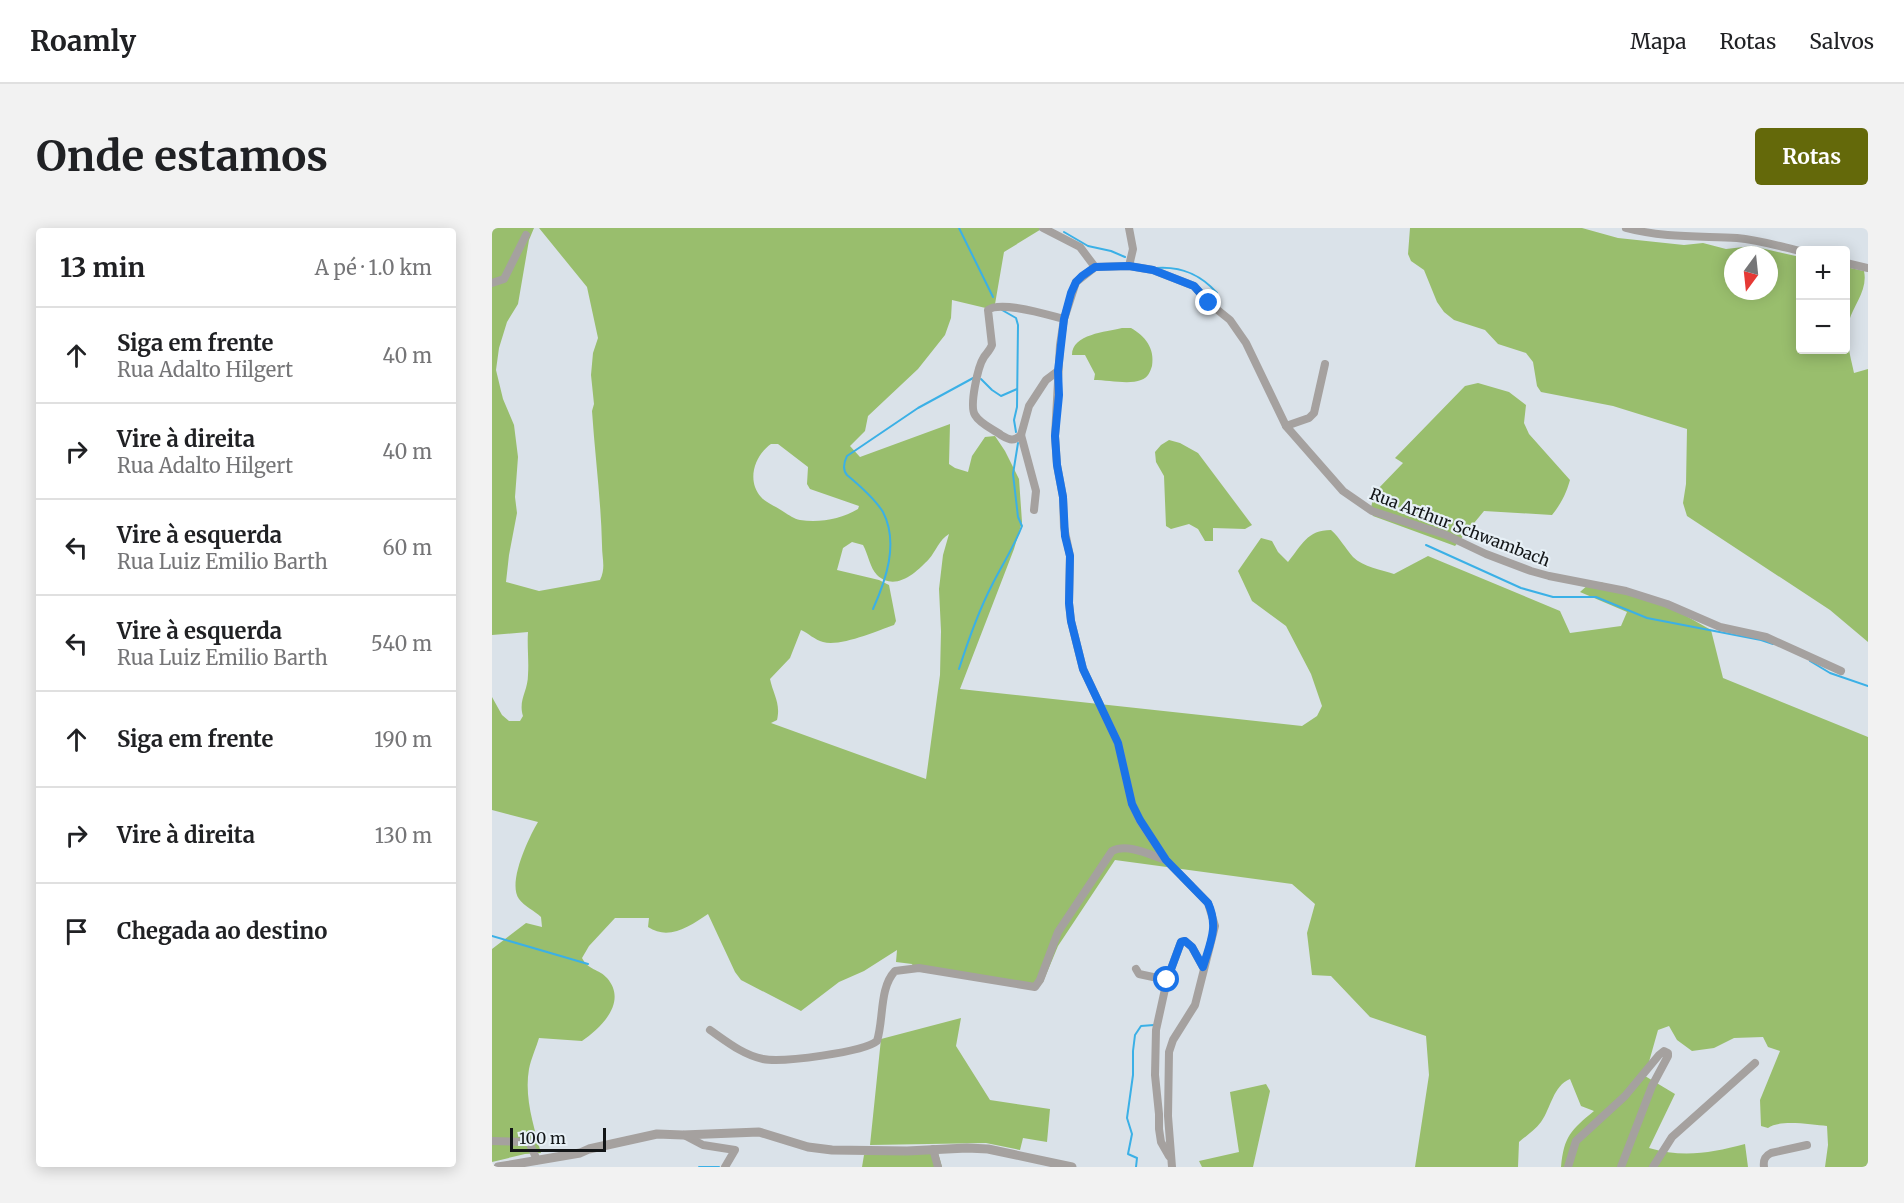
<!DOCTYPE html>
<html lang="pt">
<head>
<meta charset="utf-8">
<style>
	body { margin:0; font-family:Merriweather,serif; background:#f2f2f2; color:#202124 }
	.controls { position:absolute; right:18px; top:18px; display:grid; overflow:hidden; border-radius:6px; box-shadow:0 3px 15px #0003 }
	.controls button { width:54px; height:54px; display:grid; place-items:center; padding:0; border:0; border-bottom:2px solid #e0e0e0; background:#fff; color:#202124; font:30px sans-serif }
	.compass { position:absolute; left:1232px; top:18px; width:54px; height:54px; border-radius:50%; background:#fff; box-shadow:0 3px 15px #0003; rotate:195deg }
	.scale { position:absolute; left:18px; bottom:15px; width:96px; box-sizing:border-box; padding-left:6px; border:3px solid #121517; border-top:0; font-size:16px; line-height:21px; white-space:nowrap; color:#121517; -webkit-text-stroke:4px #e7f0f6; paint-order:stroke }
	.stop { position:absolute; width:18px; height:18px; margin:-14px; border:4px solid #1a73e8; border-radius:50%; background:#fff }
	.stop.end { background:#1a73e8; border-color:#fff; box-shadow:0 2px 6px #0008 }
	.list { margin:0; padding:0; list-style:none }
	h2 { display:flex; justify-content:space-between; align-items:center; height:78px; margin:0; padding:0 24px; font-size:26px }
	h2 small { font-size:20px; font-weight:400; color:#757577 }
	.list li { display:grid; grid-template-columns:39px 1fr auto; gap:18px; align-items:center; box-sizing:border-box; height:96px; padding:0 24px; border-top:2px solid #e0e0e0 }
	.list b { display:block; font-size:22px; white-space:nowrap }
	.list p { margin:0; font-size:20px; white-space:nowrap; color:#757577 }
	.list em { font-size:20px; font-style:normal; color:#757577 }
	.icon { flex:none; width:33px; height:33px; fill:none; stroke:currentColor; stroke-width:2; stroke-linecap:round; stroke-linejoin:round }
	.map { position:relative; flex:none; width:1376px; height:939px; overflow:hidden; border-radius:6px }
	header { display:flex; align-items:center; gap:36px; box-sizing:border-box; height:84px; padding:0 30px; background:#fff; border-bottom:2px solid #e0e0e0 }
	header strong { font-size:28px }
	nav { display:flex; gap:33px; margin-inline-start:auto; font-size:21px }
	.intro { display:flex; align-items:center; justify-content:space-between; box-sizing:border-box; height:144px; padding:0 36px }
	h1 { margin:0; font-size:42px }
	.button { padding:15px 27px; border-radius:6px; background:#64690a; color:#fff; font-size:21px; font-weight:700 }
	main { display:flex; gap:36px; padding:0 36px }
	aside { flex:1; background:#fff; border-radius:6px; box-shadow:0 3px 15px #0003 }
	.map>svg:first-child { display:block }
	.green { fill:#99be6d; fill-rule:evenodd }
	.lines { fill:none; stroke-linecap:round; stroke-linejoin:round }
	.stream { stroke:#3bb0e6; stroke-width:2 }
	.minor { stroke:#a5a19f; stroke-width:8 }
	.tertiary { stroke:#a5a19f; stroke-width:9 }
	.route { stroke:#1a73e8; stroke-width:8 }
	.labels { text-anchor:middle; stroke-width:4.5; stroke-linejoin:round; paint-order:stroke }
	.street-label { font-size:16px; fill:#121517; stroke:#e7f0f6 }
</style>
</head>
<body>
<header>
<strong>Roamly</strong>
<nav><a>Mapa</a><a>Rotas</a><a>Salvos</a></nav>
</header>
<div class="intro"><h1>Onde estamos</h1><a class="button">Rotas</a></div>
<main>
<aside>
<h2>13 min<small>A pé · 1.0 km</small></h2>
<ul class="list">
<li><svg class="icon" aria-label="ahead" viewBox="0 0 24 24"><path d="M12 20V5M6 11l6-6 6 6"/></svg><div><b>Siga em frente</b><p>Rua Adalto Hilgert</p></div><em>40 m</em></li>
<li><svg class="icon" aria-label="right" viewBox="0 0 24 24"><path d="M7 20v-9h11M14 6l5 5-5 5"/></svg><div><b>Vire à direita</b><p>Rua Adalto Hilgert</p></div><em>40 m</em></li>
<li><svg class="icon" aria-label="left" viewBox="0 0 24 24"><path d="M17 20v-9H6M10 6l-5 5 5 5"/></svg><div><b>Vire à esquerda</b><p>Rua Luiz Emilio Barth</p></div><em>60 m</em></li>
<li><svg class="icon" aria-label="left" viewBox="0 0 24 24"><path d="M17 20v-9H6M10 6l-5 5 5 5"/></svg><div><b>Vire à esquerda</b><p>Rua Luiz Emilio Barth</p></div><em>540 m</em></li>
<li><svg class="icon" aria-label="ahead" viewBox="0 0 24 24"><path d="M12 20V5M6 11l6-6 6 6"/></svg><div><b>Siga em frente</b></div><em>190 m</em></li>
<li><svg class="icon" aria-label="right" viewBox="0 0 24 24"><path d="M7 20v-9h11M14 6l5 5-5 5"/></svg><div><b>Vire à direita</b></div><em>130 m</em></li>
<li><svg class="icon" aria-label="arrive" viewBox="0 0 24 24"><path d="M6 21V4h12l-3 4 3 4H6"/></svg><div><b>Chegada ao destino</b></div></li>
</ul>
</aside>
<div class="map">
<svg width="1376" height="939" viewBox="0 0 1376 939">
	<rect width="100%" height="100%" fill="#dae2e9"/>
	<g class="green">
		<path d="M0,0H42L37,12L26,76L15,94L7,120L4,142L11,171L22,197L26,229L23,269L25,285L17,327L14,354L47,363L108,352C114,340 110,331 110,317C109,272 103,228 100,183L102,176L99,147L101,125L106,110L95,59L47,0H551L512,24L502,82L460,72L459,90L453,107L426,141L376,188L373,203L358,218L368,229L458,196L457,236L463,240L476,244L480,228L493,209L503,208L513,223L527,251L530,294L522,321L468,461L810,498L825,488L830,478L819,446L794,398L760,373L746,343L769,310L780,313L786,324L796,334C810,317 815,302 839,302C848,310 853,320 861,329C871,339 890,342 902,346L936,328L1068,383L1078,405L1129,398L1135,384L1088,364L1097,356L1108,354L1137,362L1180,380L1219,402L1231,450L1376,509V939H1333L1336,917L1335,898C1320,897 1288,891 1276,900L1269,898L1268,872L1288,823L1276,819L1271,809L1242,810L1222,820L1200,823L1185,812L1177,798L1166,802L1153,848L1183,866L1157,920C1191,930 1219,925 1253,916L1256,939H1069C1072,908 1079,902 1102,883L1089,878L1078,851C1061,858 1059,880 1049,894C1043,902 1034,908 1027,914L1026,939H923L937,847L934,808L878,789L839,748L820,747L815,705L823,676L800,656L623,632L566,718L551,754L546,760L423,743L420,736L404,734L405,722L372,743L347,754L309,783L249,752L243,744L216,686C198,698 177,713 156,699L157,690H123L97,718L90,730C96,742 107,741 115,750C136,774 109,800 90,813L47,810C44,820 39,831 37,841C32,869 42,899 49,925L33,926L0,934V721L34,695L50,699L49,689C43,683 32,678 27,671C15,655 37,609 46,594L0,582V469L10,487L17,493H28L31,488C26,472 36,463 36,447C37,432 35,418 36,404L0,407ZM279,216H286L316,239L315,256L318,261L367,278L366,281C349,291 328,295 308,292C302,291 297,287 292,284C285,279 274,275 269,269C254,252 263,227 279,216ZM457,306L451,327L447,361L449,403L448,447L434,551L279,495L285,492C289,475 281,466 278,451L298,430L309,402C316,405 323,412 331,414C348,419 385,403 402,397L404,393L397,357L387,352L345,342L351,320L360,314L371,317C376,326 378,340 385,347C403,364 424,345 437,331C444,323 447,312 457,306Z"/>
		<path d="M918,0H1090L1126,10L1192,17L1211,15L1234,21L1260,18L1308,29V122H1354V39L1372,43C1376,62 1362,76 1357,93C1352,108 1359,130 1362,145L1376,141V414L1338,382L1195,288L1191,275L1194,256L1195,201L1121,178L1049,164L1045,158L1041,134L1034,125L1006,116L993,102L962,92L952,84L945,74L932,42L919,33L916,26ZM1241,27H1277V63H1241Z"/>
		<path d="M630,100H639C653,108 663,120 660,138C658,144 656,150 649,152C637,157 616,152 602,152L603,146L593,127H580C580,106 614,104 630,100Z"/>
		<path d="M986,155L1017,164L1034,177L1032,195L1037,206L1078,252C1074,266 1069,276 1060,287L992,283L963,318L881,288L878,283L883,264L911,235L903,230L973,158Z"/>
		<polygon points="677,212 688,215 706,225 760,297 753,301 721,300 721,313 713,313 706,301 697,296 679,301 674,298 672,248 664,234 663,224 669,217"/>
		<polygon points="469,790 464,818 498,872 558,881 555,914 531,910 528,922 494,915 378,917 389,811"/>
		<polygon points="774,856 778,863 761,939 710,939 707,933 747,924 738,864"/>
		<polygon points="446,925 450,939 370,939 372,927"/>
	</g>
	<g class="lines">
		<g class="stream">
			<polyline points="467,0 501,69"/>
			<polyline points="572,4 596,18 619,23 633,29"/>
			<path d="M664,40C689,38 708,46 725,65"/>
			<polyline points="510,82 524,90 526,97 525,179 522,192 524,204"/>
			<polyline points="489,151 500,162 509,168 525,161"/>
			<polyline points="934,317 1029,360 1061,369 1104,369 1155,390 1269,412 1281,416"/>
			<path d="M381,381C394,352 407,315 391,284C383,271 367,257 355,247C350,241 352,234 355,228L426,180L483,149"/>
			<polyline points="1318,433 1338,445 1376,458"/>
			<path d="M467,441C476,413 486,384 500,357C510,337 522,319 530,298L526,289L521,246L526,215"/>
			<polyline points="0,708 96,736"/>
			<polyline points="207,939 227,939"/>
			<polyline points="644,939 645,930 636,926 640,906 635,890 641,847 641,823 643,807 649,798 662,797"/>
		</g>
		<g class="minor">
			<polyline points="551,0 588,19 603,39"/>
			<path d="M1134,0C1171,10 1208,8 1245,10C1267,12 1287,18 1308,23"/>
			<polyline points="1354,35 1376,40"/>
			<polyline points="637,38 641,21 637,0"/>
			<polyline points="0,55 12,51 34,7"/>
			<polyline points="794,198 817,190 822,185 833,136"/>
			<path d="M529,207C521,214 518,212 509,207C501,201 488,196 483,187C477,178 486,138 492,129C495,125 498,122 500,117L496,82C508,72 556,87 572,91"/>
			<polyline points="542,282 544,263 529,207 537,178 554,152 566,143"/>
			<polyline points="644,741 647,746 675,752"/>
			<path d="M218,802C234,813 251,827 271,831C290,835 372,824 385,813C392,791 387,760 403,743L427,740L543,759L548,752L566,704L620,623C636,615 658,627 674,632"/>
			<polyline points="192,907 211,917 243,922 233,939"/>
			<polyline points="0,913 37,914 45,932"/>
			<polyline points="441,921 446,939"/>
			<polyline points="677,928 669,914 667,901 667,886 663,847 664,802 675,752 689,714 693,713 700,719 711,739"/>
			<polyline points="680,939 676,888 677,824 681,812 703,777 723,698 716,675 674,632 648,593 640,576 626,515 591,441 579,393 577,375 578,328 572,299 571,269 565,237 563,208 568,117 572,91 584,54 603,39 637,38 661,42 702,58 717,75 738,92 754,115 794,198 851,263 880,283 954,307 994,326 1039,343 1057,348 1134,363 1175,376 1228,399 1274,409 1349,443"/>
			<polyline points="1076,939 1084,913 1133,868 1167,827 1172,823 1176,825 1176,828 1160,858 1129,939"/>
			<polyline points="1161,939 1180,909 1263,835"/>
			<path d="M1272,939C1271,932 1273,928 1279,925L1315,917"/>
		</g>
		<polyline class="tertiary" points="6,939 88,925 97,921 165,906 191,907 267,904 316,919 340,922 415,923 475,920 496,921 580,939"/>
	</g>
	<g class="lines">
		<path class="route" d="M675,752L689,714L693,713L700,719L711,739C718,715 727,699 716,675L674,632L648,592L640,576L626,515L591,441L579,393L577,375L578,328L573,308L571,269L565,237L563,208L567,167L566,143L572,91L579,65L584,54L590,48L603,39L637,38L661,42L702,58L717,75"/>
	</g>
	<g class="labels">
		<g class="street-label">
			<text transform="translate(968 299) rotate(21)" y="6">Rua Arthur Schwambach</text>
		</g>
	</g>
</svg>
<div class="controls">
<button>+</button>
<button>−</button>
</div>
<svg class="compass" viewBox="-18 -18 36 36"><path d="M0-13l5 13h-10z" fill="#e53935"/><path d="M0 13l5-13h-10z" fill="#757577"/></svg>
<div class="scale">100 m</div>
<div class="stop" style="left:675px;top:752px"></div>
<div class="stop end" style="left:717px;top:75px"></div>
</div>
</main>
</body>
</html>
